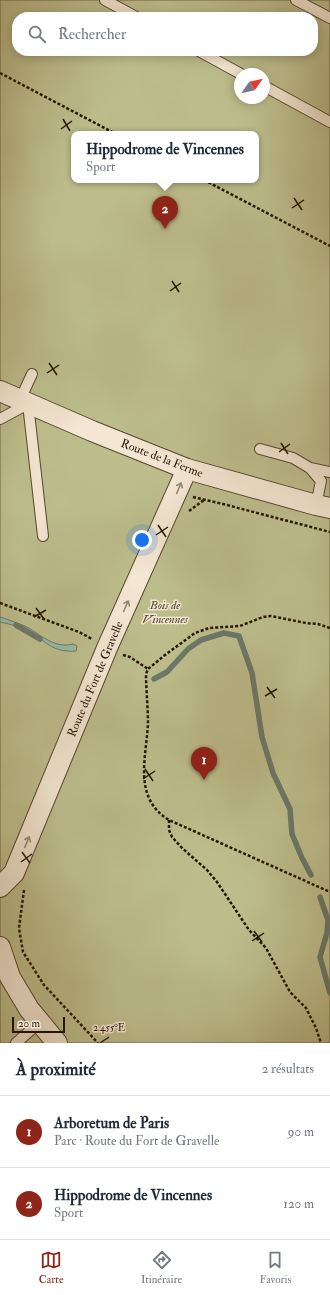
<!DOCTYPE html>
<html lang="fr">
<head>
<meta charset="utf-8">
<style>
	body { margin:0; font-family:"IM FELL Double Pica",serif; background:#f2f2f3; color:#1f2937 }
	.compass { position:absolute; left:234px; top:68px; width:36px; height:36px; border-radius:50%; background:#fff; box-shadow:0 2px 10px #0003; rotate:56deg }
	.scale { position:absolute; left:12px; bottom:10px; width:53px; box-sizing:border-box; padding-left:4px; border:2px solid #251503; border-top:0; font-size:11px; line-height:14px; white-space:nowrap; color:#251503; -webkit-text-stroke:3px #f3e6d2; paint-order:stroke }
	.you { position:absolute; left:142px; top:540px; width:14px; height:14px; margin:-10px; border:3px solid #fff; border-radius:50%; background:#1a73e8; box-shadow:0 0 0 6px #1a73e833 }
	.badge { display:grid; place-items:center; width:26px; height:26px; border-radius:50%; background:#8f2418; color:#fff; font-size:13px; font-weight:700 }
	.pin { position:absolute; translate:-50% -33px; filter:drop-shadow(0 1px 2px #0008) }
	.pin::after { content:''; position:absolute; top:21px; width:14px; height:12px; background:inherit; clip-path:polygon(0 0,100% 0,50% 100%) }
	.popup { position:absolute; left:71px; top:131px; width:188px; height:52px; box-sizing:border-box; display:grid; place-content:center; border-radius:8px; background:#fff; filter:drop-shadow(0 1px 3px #0005); font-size:13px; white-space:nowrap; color:#747a83 }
	.popup b { font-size:15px; color:#1f2937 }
	.popup::after { content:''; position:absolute; left:50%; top:100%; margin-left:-8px; border:8px solid transparent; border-top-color:#fff }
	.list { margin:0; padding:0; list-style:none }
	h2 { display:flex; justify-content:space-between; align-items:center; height:52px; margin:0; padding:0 16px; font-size:17px }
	h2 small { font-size:13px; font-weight:400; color:#747a83 }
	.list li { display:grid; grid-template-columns:26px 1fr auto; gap:12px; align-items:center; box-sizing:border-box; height:72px; padding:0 16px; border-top:1px solid #e0e1e3 }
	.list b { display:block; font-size:15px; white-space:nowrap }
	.list p { margin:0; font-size:13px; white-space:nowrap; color:#747a83 }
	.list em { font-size:13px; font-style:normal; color:#747a83 }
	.icon { flex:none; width:22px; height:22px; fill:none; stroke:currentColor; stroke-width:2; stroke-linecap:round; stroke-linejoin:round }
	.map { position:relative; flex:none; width:330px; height:1043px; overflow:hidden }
	.search { position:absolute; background:#fff; box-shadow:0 2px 10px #0003; left:12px; right:12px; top:12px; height:44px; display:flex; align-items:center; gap:10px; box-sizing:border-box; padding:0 14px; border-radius:16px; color:#747a83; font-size:15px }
	.sheet { height:196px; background:#fff }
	nav { display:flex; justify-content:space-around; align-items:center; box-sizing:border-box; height:56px; border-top:1px solid #e0e1e3; background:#fff; font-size:11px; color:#747a83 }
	nav a { display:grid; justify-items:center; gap:2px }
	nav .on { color:#8f2418 }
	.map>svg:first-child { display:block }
	.green { fill:#bdbd8c; stroke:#716948; fill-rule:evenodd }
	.water { fill:#99baac; stroke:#6b7868 }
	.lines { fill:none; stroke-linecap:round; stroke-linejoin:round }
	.stream { stroke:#6b7868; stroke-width:5.5 }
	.lane-casing { stroke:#574630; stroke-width:12 }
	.street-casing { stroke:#574630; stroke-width:22 }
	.path { stroke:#251503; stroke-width:2.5; stroke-dasharray:3 2; stroke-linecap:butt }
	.lane { stroke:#f3e6d2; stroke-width:10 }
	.street { stroke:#f3e6d2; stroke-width:20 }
	.oneway { stroke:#968875 }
	.ticks { fill:none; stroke:#251503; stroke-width:1.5 }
	.labels { text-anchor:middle; stroke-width:3; stroke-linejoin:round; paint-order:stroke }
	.street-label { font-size:12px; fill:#251503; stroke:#f3e6d2 }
	.park-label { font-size:12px; font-style:italic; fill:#53472c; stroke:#f3e6d2 }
	.ticks-label { font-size:10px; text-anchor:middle; fill:#251503; stroke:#f3e6d2; stroke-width:3; stroke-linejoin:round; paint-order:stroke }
</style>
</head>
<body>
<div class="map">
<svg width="330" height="1043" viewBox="0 0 330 1043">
	<rect width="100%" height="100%" fill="#ecd8b9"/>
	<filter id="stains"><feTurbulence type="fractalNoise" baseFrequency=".005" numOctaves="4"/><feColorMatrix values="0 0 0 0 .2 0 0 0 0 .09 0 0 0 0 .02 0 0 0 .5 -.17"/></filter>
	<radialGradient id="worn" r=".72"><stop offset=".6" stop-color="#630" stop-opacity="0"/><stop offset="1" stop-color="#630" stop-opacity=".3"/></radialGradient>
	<path class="green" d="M0,0H330V1043H0ZM17,17H313V51H17ZM240,74H264V98H240ZM74,134H256V180H74Z"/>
	<path class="water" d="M0,617C9,620 18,623 27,627C41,635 55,649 73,644L77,646L76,651C51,653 46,640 27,631C19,626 9,624 0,622Z"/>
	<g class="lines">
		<g class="stream">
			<polyline points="16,625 40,639"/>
			<polyline points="154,679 167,672 188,649 201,640 224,633 239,636 252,673 262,737 273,773 290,809 292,834 302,858 311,875"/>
			<polyline points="320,897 328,920 327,933 320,957 330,993"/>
		</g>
		<defs>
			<g id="lane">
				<polyline points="105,0 136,17"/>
				<polyline points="296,0 330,18"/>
				<polyline points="199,51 241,74"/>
				<polyline points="264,86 330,122"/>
				<polyline points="20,400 32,374"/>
				<polyline points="0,419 28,404 43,536"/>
				<polyline points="260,449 293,458 310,468 330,472"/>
				<polyline points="310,468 321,481 316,505"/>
				<polyline points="16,1043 40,1022"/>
			</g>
			<g id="street">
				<polyline points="0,391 92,431 187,469 316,505 330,508"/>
				<polyline points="0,887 14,873 107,648 187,469"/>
				<polyline points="0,947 10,977 29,1009 57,1043"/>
			</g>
		</defs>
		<use href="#lane" class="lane-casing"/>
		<use href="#street" class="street-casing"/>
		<g class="path">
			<polyline points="0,73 116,134"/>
			<polyline points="204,180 330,246"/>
			<polyline points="193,497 223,504 330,532"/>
			<polyline points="189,511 204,500"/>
			<polyline points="0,603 79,632 92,639"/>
			<path d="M330,628L318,624L306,623L271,616L263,617L240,626L209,628L195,633L165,655L148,669L146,674C146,690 148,707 148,724C146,759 133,798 169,820L330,892"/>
			<polyline points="123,655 130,657 148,669"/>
			<polyline points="169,820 169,830 172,837 182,848 207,870 217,882 249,930 266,948 290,992 306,1008 316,1028 321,1043"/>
			<polyline points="24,890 19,928 23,952 44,985 98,1043"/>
		</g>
		<use href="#lane" class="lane"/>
		<use href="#street" class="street"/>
	</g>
	<defs><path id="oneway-shaft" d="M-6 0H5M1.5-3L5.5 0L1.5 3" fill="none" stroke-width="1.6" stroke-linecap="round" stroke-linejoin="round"/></defs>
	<g class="oneway">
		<use href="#oneway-shaft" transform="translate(179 488) rotate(-68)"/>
		<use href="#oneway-shaft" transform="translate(126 606) rotate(-66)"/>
		<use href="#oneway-shaft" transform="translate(27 842) rotate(-68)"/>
	</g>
	<path class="ticks" d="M63,119L70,131M61,129L72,121M294,198L302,210M292,208L304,200M172,281L179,292M170,291L181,283M49,363L57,375M47,373L59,365M281,443L288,454M279,452L290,444M158,525L166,537M156,535L168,527M36,608L44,619M34,617L46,610M267,687L275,698M265,696L277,689M145,769L153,781M143,779L155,771M22,852L30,863M21,862L32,854M254,931L262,942M252,941L264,933M100,1043L109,1037"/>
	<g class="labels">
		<g class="street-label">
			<text transform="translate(162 458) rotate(21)" y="4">Route de la Ferme</text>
			<text transform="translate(95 679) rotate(-67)" y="4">Route du Fort de Gravelle</text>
		</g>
		<g class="park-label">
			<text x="165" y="609">Bois de<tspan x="165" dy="14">Vincennes</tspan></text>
		</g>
	</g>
	<g class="ticks-label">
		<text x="109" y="1031">2.455°E</text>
	</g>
	<rect width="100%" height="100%" filter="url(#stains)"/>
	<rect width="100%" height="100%" fill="url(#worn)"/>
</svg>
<svg class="compass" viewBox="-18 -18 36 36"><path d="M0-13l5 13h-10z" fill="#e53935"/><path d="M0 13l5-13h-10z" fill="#747a83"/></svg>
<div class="scale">20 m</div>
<div class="you"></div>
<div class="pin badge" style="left:204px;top:780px">1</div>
<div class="pin badge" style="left:165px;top:229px">2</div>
<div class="popup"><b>Hippodrome de Vincennes</b>Sport</div>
<div class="search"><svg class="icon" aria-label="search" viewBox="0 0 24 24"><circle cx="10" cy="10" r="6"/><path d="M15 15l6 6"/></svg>Rechercher</div>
</div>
<section class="sheet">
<h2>À proximité<small>2 résultats</small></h2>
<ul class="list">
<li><span class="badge">1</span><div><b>Arboretum de Paris</b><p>Parc · Route du Fort de Gravelle</p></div><em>90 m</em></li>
<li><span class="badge">2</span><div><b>Hippodrome de Vincennes</b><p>Sport</p></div><em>120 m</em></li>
</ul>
</section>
<nav>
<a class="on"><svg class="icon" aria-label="map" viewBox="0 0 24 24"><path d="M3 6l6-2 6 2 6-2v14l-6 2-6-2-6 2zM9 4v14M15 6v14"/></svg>Carte</a>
<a><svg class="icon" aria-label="directions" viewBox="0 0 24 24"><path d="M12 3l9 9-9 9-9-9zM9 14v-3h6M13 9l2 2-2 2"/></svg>Itinéraire</a>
<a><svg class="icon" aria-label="saved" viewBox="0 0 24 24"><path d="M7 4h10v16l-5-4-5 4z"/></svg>Favoris</a>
</nav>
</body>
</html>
